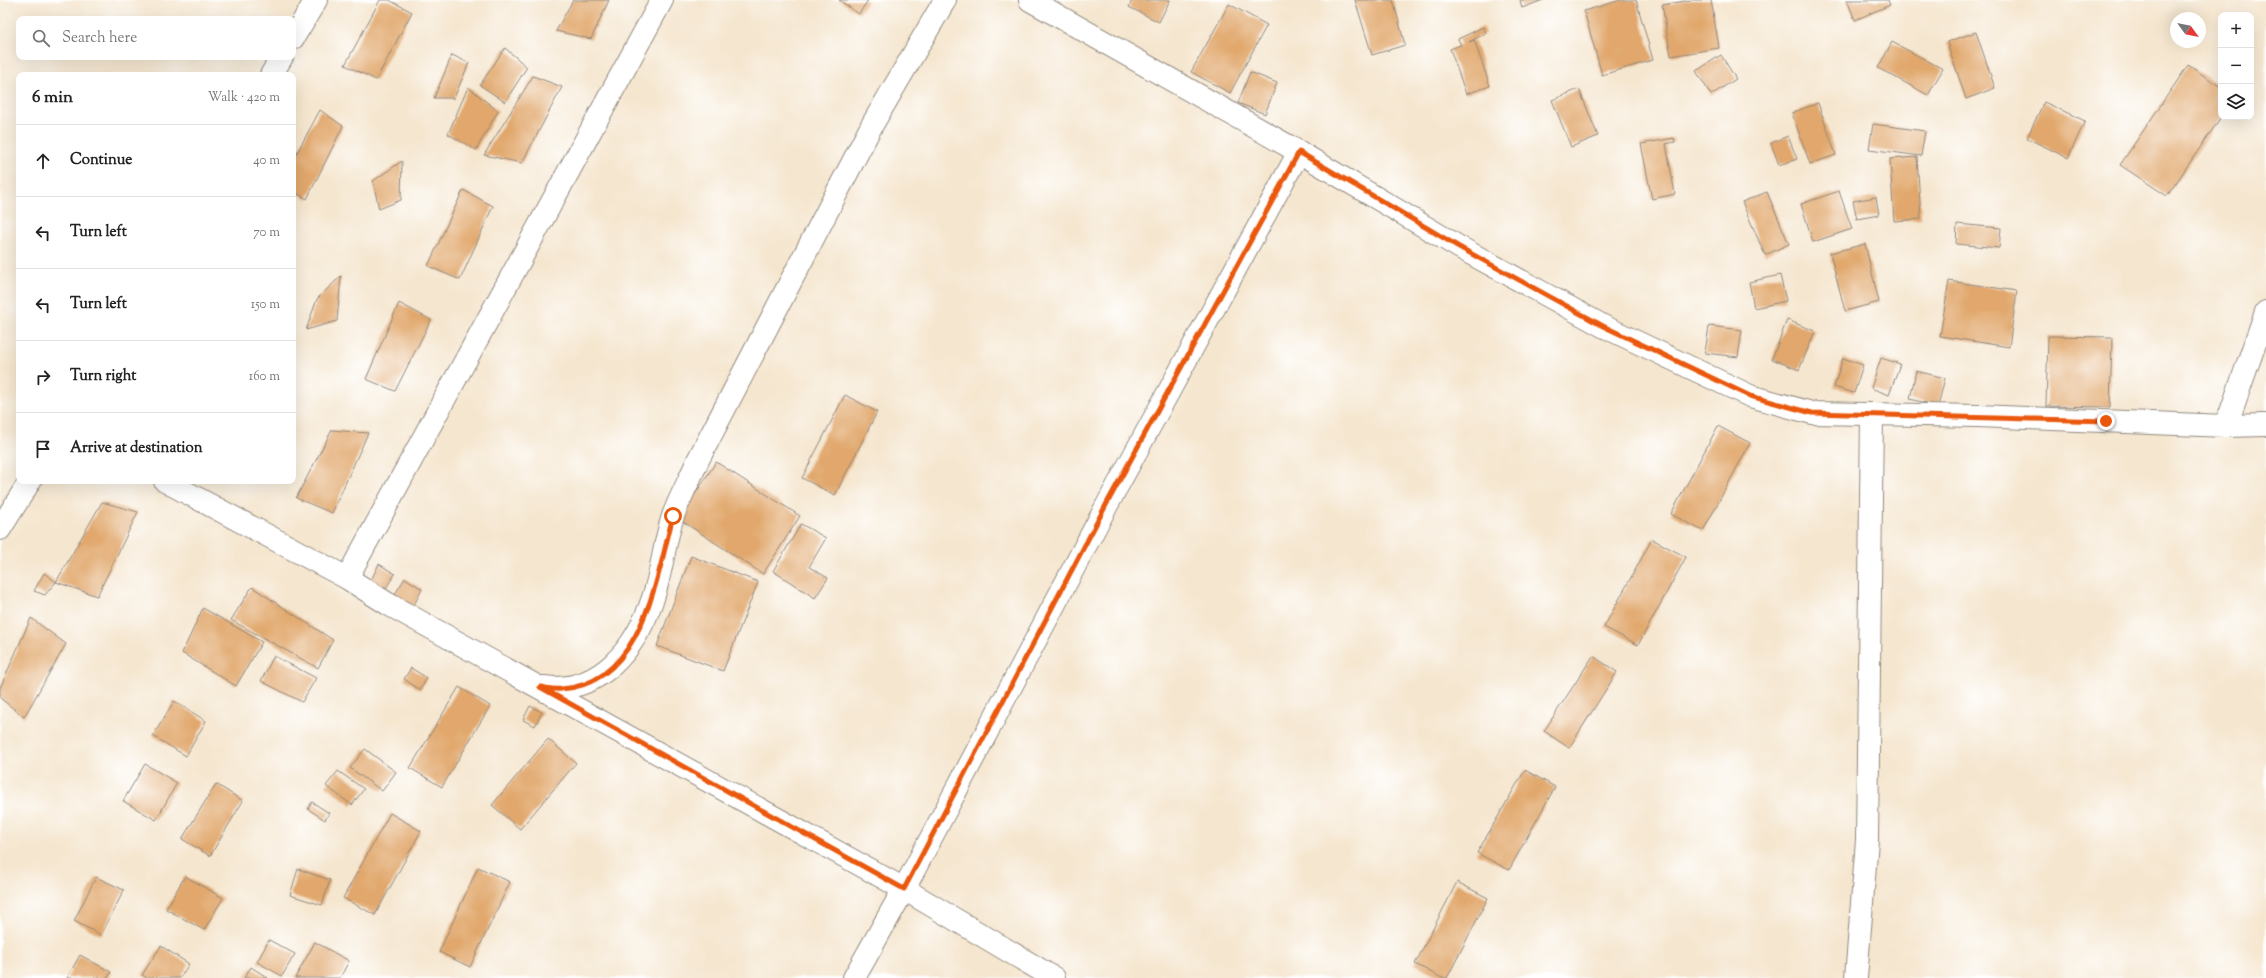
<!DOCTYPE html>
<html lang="en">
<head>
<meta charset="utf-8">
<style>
	body { margin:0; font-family:"Sorts Mill Goudy",serif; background:#f2f2f2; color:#222 }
	.controls { position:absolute; right:12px; top:12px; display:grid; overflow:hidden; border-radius:8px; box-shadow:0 4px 16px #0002 }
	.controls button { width:36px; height:36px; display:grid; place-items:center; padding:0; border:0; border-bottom:1px solid #e0e0e0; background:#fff; color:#222; font:20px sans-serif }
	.compass { position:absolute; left:2170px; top:12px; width:36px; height:36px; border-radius:50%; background:#fff; box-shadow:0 4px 16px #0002; rotate:123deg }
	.stop { position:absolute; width:12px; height:12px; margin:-9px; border:3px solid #ea580c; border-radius:50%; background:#fff }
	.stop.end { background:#ea580c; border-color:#fff; box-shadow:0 1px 4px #0008 }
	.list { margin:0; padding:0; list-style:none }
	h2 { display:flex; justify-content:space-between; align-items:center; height:52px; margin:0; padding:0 16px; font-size:17px }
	h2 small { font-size:13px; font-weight:400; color:#767676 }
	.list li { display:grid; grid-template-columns:26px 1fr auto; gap:12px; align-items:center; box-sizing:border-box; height:72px; padding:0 16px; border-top:1px solid #e0e0e0 }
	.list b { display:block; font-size:15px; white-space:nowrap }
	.list em { font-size:13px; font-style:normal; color:#767676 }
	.icon { flex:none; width:22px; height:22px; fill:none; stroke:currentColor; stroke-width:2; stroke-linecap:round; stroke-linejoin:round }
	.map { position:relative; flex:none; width:2266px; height:978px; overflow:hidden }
	.search { position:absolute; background:#fff; box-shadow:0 4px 16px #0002; left:16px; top:16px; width:280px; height:44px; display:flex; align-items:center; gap:10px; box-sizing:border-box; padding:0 14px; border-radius:8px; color:#767676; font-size:15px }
	.panel { position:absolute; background:#fff; box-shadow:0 4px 16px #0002; left:16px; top:72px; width:280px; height:412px; border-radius:8px }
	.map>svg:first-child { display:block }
	.building { fill:#e1a76c }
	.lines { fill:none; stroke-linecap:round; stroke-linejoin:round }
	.street-casing { stroke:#90887d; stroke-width:24 }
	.street { stroke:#fff; stroke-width:22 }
	.route { stroke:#ea580c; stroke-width:5 }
</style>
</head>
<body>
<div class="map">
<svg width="2266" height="978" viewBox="0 0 2266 978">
	<rect width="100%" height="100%" fill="#fff"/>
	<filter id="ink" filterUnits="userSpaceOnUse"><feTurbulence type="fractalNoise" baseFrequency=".025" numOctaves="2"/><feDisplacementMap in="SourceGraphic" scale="8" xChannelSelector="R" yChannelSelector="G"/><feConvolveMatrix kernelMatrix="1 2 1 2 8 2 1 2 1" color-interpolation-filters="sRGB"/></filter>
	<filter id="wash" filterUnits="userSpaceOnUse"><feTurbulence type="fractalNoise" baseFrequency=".012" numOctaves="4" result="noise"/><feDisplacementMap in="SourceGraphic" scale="16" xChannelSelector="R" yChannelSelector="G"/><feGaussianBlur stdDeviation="0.9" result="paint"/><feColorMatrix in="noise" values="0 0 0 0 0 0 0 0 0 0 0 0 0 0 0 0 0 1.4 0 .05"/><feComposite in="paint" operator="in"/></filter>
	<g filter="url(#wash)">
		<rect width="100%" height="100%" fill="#f5e6cf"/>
		<g id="blocks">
			<g class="building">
				<polygon points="380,0 389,0 412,12 376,80 345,65"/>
				<polygon points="573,0 609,0 591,39 556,31"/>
				<polygon points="839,0 868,0 859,14"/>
				<polygon points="1132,0 1170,0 1159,22 1129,7"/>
				<polygon points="1355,0 1393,0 1405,45 1372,55"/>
				<polygon points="1520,0 1543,0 1522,8"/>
				<polygon points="1621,0 1636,0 1653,60 1602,75 1584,11"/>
				<polygon points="1691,0 1711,0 1719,48 1671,56 1662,5"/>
				<polygon points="1847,0 1888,0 1890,5 1855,20"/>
				<polygon points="1229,4 1267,25 1230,93 1191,72"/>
				<polygon points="1483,27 1486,33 1469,42 1474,40 1490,86 1466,94 1450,49 1461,45 1458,39"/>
				<polygon points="1976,32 1995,88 1966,99 1947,42"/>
				<polygon points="1892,42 1943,69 1928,95 1878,68"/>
				<polygon points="505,48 527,67 505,102 480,85"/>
				<polygon points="452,55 469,63 454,98 434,98"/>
				<polygon points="1721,55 1736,79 1711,95 1696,71"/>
				<polygon points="2188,65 2221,87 2221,117 2167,196 2120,165"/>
				<polygon points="1250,72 1277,83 1265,114 1238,103"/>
				<polygon points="533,76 562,87 522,163 484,155"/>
				<polygon points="468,87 498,111 476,150 448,134"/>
				<polygon points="1579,89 1598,136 1571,147 1552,100"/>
				<polygon points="2044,102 2085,121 2068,158 2027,138"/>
				<polygon points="1818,103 1836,155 1810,164 1792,113"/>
				<polygon points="320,110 343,126 307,199 293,191 293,160"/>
				<polygon points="1873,124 1925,131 1921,156 1869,149"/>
				<polygon points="1788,136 1797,159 1779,165 1771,143"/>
				<polygon points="1674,138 1675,142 1666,144 1675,194 1652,199 1641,144"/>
				<polygon points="1917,157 1921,219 1894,221 1890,159"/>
				<polygon points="402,161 401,200 379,209 373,181"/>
				<polygon points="463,190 493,206 460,280 428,266"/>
				<polygon points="1839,191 1852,229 1813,242 1801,204"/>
				<polygon points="1767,192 1789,244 1765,255 1742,202"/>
				<polygon points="1876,197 1879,215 1857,219 1853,201"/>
				<polygon points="1957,224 2001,228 1999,248 1956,244"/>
				<polygon points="1865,244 1879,302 1845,311 1830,253"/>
				<polygon points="1780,275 1786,301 1754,308 1749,282"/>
				<polygon points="341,276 337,321 306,330 317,299"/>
				<polygon points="1949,281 2017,291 2009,347 1940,336"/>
				<polygon points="399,303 431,320 395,391 366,379"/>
				<polygon points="1787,320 1815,331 1799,370 1772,359"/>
				<polygon points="1709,326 1742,330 1738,357 1705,353"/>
				<polygon points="2048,336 2112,337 2110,407 2046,406"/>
				<polygon points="1843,358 1863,365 1854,393 1834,387"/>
				<polygon points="1881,358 1900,364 1889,395 1871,388"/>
				<polygon points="1916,371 1945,378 1938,406 1910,399"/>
				<polygon points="845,395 877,412 835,495 802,478"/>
				<polygon points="1718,426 1750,443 1703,531 1671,514"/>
				<polygon points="332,430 368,433 332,513 296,498"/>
				<polygon points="716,462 800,516 763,574 679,519"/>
				<polygon points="102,502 138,512 97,596 56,582"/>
				<polygon points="801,524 826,538 809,567 828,578 815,598 773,571"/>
				<polygon points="1652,539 1686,557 1638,645 1604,627"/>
				<polygon points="691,556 758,582 723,671 657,646"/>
				<polygon points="379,564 395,574 384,591 370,582"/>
				<polygon points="44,573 56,582 45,595 34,591"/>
				<polygon points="405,578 422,589 412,609 395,594"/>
				<polygon points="252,587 333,640 318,668 231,620"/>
				<polygon points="203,608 262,642 236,686 182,653"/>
				<polygon points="31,618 66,644 24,717 0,698 0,688"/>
				<polygon points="274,656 316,678 302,702 261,681"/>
				<polygon points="1593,656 1617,672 1569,748 1544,731"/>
				<polygon points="411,668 427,678 420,690 404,679"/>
				<polygon points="459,687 490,706 442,787 410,768"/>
				<polygon points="174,701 206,721 186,756 153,736"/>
				<polygon points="530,706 542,712 535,726 523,720"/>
				<polygon points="548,739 576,763 520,829 492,805"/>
				<polygon points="365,749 396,772 382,791 350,768"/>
				<polygon points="145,764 177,783 156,820 123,801"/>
				<polygon points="1525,770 1555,787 1509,870 1477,853"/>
				<polygon points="338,771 364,789 352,805 326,786"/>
				<polygon points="216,784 243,801 210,856 182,839"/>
				<polygon points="312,802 329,813 325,820 308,809"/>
				<polygon points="390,813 421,831 375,915 343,898"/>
				<polygon points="478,867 510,882 470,967 439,952"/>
				<polygon points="298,869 330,880 322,905 290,895"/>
				<polygon points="185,876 223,898 204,930 166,909"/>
				<polygon points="96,877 124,890 101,935 74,921"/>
				<polygon points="1457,882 1488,898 1447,978 1442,978 1415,964"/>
				<polygon points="269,940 295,954 282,976 257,962"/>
				<polygon points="315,942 349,961 340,978 295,978"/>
				<polygon points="161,946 189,964 180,978 147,978 142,975"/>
				<polygon points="80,955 111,972 108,978 67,978"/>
				<polygon points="251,967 268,978 244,978"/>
			</g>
		</g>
	</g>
	<g filter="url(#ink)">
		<use href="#blocks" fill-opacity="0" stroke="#90887d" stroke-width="1"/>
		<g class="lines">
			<defs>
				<g id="street">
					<polyline points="1030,0 1299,152 1459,247 1603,326 1750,396 1812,413 1978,416 2226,426 2266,425"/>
					<polyline points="293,38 316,0"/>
					<polyline points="271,75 282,57"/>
					<polyline points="2226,426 2266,312"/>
					<polyline points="165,481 347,578 388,604 904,889 1054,978"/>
					<polyline points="0,529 30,481"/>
					<polyline points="347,578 662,0"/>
					<path d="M543,687C600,695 636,648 653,598C662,571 664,543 673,516C680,497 690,479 698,460L872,125L945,0"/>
					<polyline points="854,978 904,889 1107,505 1299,152"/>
					<polyline points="1856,978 1867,840 1872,414"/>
				</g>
			</defs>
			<use href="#street" class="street-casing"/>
			<use href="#street" class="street"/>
		</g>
	</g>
	<g class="lines" filter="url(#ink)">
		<path class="route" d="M673,516C657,576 642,685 561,689C554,690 547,688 540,687L904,889L1106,505L1299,152L1459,247L1603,326L1750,396L1812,413L2106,421"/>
	</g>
</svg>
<div class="controls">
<button>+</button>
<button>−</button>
<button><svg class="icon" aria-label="layers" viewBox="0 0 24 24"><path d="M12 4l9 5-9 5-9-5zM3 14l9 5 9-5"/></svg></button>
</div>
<svg class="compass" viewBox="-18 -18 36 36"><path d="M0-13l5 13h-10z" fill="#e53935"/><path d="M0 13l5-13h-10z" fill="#767676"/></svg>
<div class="stop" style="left:673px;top:516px"></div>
<div class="stop end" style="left:2106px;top:421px"></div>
<div class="search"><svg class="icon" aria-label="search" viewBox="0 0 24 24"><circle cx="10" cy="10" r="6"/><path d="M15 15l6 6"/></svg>Search here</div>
<section class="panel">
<h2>6 min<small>Walk · 420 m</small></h2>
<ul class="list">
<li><svg class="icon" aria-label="ahead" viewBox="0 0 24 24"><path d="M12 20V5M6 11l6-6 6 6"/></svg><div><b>Continue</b></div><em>40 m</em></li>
<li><svg class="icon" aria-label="left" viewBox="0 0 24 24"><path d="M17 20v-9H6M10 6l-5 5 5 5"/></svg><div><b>Turn left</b></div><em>70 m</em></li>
<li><svg class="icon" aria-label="left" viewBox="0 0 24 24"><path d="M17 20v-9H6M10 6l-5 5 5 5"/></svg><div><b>Turn left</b></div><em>150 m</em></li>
<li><svg class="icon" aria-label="right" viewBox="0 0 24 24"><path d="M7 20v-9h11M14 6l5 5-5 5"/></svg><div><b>Turn right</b></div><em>160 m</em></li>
<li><svg class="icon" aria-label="arrive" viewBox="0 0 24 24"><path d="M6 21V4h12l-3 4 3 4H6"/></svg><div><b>Arrive at destination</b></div></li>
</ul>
</section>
</div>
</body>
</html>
